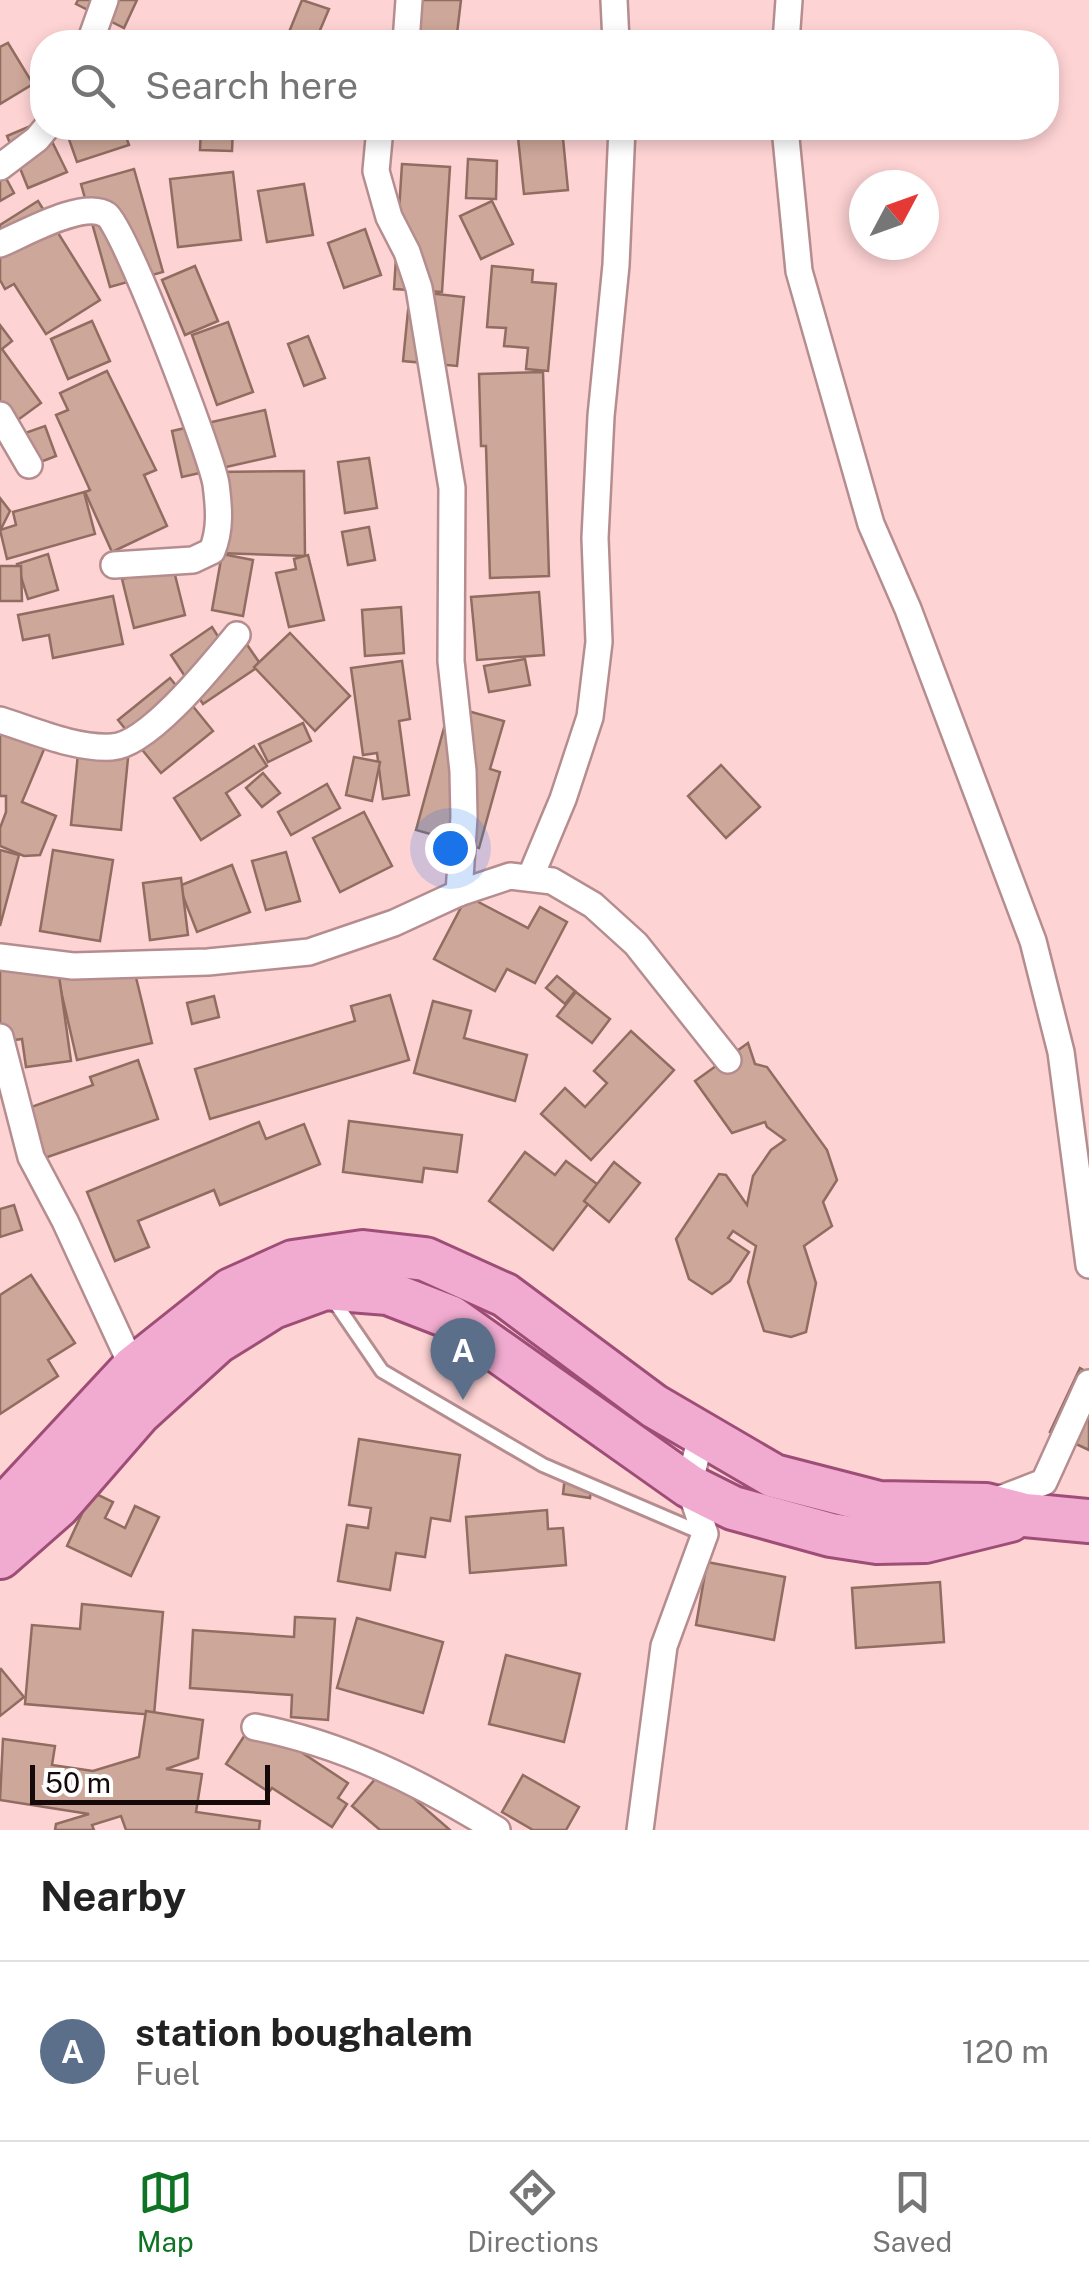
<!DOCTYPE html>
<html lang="en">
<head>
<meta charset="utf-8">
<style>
	body { margin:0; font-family:"Public Sans",sans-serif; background:#f2f2f2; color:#222 }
	.compass { position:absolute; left:849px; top:170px; width:90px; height:90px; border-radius:50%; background:#fff; box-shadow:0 5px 15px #0003; rotate:49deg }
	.scale { position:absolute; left:30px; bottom:25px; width:240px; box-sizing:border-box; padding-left:10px; border:5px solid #16090a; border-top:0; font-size:28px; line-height:35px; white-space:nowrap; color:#16090a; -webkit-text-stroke:8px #fff; paint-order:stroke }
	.you { position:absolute; left:450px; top:848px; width:35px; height:35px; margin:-25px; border:8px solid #fff; border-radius:50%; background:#1a73e8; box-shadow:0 0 0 15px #1a73e833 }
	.badge { display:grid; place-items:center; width:65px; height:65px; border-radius:50%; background:#0e7424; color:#fff; font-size:32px; font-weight:700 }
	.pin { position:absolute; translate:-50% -82px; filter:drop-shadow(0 2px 5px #0008) }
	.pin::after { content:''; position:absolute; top:52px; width:35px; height:30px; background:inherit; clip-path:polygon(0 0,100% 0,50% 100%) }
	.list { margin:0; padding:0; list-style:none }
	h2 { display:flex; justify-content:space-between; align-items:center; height:130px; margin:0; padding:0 40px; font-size:42px }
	h2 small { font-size:32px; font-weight:400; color:#767676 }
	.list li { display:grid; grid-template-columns:65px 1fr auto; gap:30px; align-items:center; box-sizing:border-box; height:180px; padding:0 40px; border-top:2px solid #e0e0e0 }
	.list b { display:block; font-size:38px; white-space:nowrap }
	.list p { margin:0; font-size:32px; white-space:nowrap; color:#767676 }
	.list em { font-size:32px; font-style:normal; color:#767676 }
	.icon { flex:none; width:55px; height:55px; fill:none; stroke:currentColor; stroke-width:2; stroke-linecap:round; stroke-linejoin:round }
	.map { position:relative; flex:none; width:1089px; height:1830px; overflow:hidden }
	.search { position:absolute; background:#fff; box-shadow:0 5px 15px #0003; left:30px; right:30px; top:30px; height:110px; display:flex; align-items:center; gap:25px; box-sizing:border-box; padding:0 35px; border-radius:40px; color:#767676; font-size:38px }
	.sheet { height:310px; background:#fff }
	nav { display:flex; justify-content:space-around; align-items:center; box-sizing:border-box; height:140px; border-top:2px solid #e0e0e0; background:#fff; font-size:28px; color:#767676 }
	nav a { display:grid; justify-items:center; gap:5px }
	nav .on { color:#0e7424 }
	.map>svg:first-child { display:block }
	.building { fill:#cda799; stroke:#906d60; stroke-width:2.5 }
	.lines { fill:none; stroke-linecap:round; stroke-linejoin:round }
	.service-casing { stroke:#b58d8f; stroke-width:18 }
	.minor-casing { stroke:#b58d8f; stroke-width:30 }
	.primary-casing { stroke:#9e4e76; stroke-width:48 }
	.service { stroke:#fff; stroke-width:12 }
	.minor { stroke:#fff; stroke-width:25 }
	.primary { stroke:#f1abd0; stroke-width:42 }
</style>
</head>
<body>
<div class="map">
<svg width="1089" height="1830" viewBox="0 0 1089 1830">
	<rect width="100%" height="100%" fill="#fed3d4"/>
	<g class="building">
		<polygon points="78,0 137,0 124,28 76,4"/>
		<polygon points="302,0 329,9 315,42 285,42"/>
		<polygon points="404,0 461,0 456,42 400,42"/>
		<polygon points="8,43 33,84 0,104 0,47"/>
		<polygon points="42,121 67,172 28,188 7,136"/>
		<polygon points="65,128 123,128 129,145 77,162"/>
		<polygon points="201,128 233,128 232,151 200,150"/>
		<polygon points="279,128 305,128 282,136"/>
		<polygon points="517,128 562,128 568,190 524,194"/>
		<polygon points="468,159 497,161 496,199 466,198"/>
		<polygon points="402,164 450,167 442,292 394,289"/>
		<polygon points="0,167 14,193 0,201"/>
		<polygon points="134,169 163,272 110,287 81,184"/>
		<polygon points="233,172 241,240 178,247 170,179"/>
		<polygon points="304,184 313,235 267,242 258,191"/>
		<polygon points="38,201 100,300 46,334 14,284 5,289 0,280 0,225"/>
		<polygon points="492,201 513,244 481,259 460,216"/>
		<polygon points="365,229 381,275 344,288 328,243"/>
		<polygon points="195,266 218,321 185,335 162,280"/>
		<polygon points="492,266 533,270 532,282 556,284 548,371 526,369 528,348 504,346 506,328 487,327"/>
		<polygon points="410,291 464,297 457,366 403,361"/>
		<polygon points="92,321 110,361 68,379 51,339"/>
		<polygon points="228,322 253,392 217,405 192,335"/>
		<polygon points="0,325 12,341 2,349 41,403 0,433"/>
		<polygon points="308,336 325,378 304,386 288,344"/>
		<polygon points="107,371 156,470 144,475 167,526 112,552 85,492 90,490 56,415 68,410 60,393"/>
		<polygon points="543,372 549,576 490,578 486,446 481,446 479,374"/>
		<polygon points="265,410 275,456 182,477 172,431"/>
		<polygon points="45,426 56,456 20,470 8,439"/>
		<polygon points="369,458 377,508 345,513 338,462"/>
		<polygon points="304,471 305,556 217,553 216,472"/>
		<polygon points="84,492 95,534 7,559 0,530 16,525 13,512"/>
		<polygon points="0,498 10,511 0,531"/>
		<polygon points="369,527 375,560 348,565 342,532"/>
		<polygon points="48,554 58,590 28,599 17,564"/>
		<polygon points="222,554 253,560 243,616 212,610"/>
		<polygon points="308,555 324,620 289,627 276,573 296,569 294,559"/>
		<polygon points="0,566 21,566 22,601 0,601"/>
		<polygon points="173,567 185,615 134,628 122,579"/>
		<polygon points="539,592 544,655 477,660 471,597"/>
		<polygon points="113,596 123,644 53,658 49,635 23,640 18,615"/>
		<polygon points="401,607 404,653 365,656 362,610"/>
		<polygon points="212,627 219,638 235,627 261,665 203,704 171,655"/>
		<polygon points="290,633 350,696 315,731 254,667"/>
		<polygon points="525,659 530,685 489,692 484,666"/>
		<polygon points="402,661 410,719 399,721 409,795 383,799 377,753 363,755 351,668"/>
		<polygon points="170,678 213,731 161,773 118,720"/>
		<polygon points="450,706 504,721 490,769 500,772 479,848 416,830"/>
		<polygon points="303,723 311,741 268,762 259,744"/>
		<polygon points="0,729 45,747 22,802 56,816 40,855 24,856 0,846 0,828 6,812 6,796 0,796"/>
		<polygon points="79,743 129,748 121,830 71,825"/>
		<polygon points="254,746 267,766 226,793 240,815 201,840 174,798"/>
		<polygon points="354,757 380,762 372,801 346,795"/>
		<polygon points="721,765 760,807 726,838 688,796"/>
		<polygon points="263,773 280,793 262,807 246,788"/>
		<polygon points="327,784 340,808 291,835 278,812"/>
		<polygon points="364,812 392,866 340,892 313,838"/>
		<polygon points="0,850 19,855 0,926"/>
		<polygon points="53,850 113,860 100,941 40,931"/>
		<polygon points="286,852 300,901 266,910 252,861"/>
		<polygon points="232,865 250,912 197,932 179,886"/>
		<polygon points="181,878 188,935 150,940 143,883"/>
		<polygon points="467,896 528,928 540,907 567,922 535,983 507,969 495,991 434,959"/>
		<polygon points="131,957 152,1043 77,1060 57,974"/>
		<polygon points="57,961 71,1061 26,1067 22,1039 0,1042 0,969"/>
		<polygon points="557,976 575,991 565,1004 546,988"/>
		<polygon points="576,992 610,1019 592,1043 557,1016"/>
		<polygon points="390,995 409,1060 210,1119 195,1069 355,1021 351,1006"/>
		<polygon points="214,996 219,1017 192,1024 187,1003"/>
		<polygon points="433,1001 471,1011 464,1038 527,1055 515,1101 414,1073"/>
		<polygon points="631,1031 674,1070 591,1160 541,1114 565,1088 585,1107 607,1083 594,1071"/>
		<polygon points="748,1043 755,1064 767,1067 827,1150 837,1180 823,1202 832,1226 804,1246 816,1283 806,1332 791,1337 764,1331 748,1282 756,1246 733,1231 728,1238 749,1252 730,1281 712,1294 689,1279 676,1239 719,1174 726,1175 747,1205 753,1176 771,1150 785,1140 767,1127 765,1122 732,1133 695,1081"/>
		<polygon points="138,1060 158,1119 33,1162 31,1107 93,1085 90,1077"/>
		<polygon points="349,1121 462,1135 457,1172 424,1168 422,1182 343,1172"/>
		<polygon points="259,1122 266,1139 304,1124 320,1164 220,1205 214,1190 138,1221 149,1247 115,1261 87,1192"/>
		<polygon points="525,1152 555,1175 566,1161 601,1187 553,1250 489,1201"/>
		<polygon points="614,1162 640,1183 609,1222 584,1201"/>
		<polygon points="14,1205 22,1230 0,1237 0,1209"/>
		<polygon points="31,1275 75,1343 48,1360 58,1376 0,1414 0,1295"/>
		<polygon points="1080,1368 1089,1373 1089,1450 1050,1432"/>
		<polygon points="359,1439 460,1455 450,1521 431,1518 425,1557 396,1553 390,1590 338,1581 347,1525 368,1528 371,1508 349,1505"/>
		<polygon points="565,1476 592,1479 590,1498 563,1494"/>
		<polygon points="92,1492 113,1502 105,1518 125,1528 135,1506 159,1517 131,1576 67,1546"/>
		<polygon points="547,1510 548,1529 563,1528 566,1565 470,1573 466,1517"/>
		<polygon points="707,1562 785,1577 774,1640 696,1625"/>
		<polygon points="940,1582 944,1642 856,1648 852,1588"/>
		<polygon points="82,1604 163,1612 154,1715 25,1704 32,1625 80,1629"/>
		<polygon points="295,1617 335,1619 328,1720 291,1717 292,1695 190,1688 193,1630 294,1637"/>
		<polygon points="357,1618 443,1642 423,1713 337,1688"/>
		<polygon points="506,1655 580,1674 564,1742 489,1724"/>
		<polygon points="1,1669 24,1697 0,1716 0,1670"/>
		<polygon points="146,1711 203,1720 198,1758 166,1769 202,1774 196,1812 260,1821 259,1830 126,1830 121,1816 92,1825 94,1830 55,1830 56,1824 89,1814 0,1800 3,1739 55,1746 52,1765 93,1771 139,1757"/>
		<polygon points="254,1721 348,1783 338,1798 347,1804 332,1827 272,1788 269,1792 226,1764"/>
		<polygon points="382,1771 450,1830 380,1830 352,1806"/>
		<polygon points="523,1775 579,1807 566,1830 533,1830 502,1812"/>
	</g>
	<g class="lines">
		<defs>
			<polyline id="service" points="332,1298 382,1371 543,1465 704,1534"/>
			<g id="minor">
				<polyline points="614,0 616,42"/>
				<polyline points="90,42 105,0"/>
				<polyline points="406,42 409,0"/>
				<polyline points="786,42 789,0"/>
				<polyline points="380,128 376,171 389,217 407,252 419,288 452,488 451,661 463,771 464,817 459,893"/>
				<polyline points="785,128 799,271 871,524 908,609 1033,941 1061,1052 1089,1265"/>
				<polyline points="0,167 37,139 46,128"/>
				<path d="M0,244C24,234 84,199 107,215C125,228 211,454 216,484C219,508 221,529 212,551L193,560L114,565"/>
				<polyline points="0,415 29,465"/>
				<path d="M0,720C35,731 75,749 112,747C149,745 213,664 237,635"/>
				<polyline points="530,878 563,799 590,717 599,642 595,538 601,416 616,265 622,128"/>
				<polyline points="0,957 73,966 208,962 309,952 394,923 459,893 510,876 552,881 593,905 636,944 728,1060"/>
				<polyline points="0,1037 31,1157 65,1221 133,1368"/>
				<polyline points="987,1504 1044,1482 1089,1383"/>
				<path d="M255,1727C343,1744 421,1783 497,1830"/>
				<polyline points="640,1830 664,1646 705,1534 689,1486 701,1436"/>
			</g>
			<g id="primary">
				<polyline points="0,1511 133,1368 231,1290 293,1262 363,1252 425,1259 505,1295 654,1406 774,1476 879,1503 986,1505 1025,1515 1089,1521"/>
				<polyline points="0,1557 58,1506 139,1413 217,1342 273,1307 325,1288 388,1293 450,1317 689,1486 733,1508 831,1535 877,1542 925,1541 1010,1520"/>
			</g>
		</defs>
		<use href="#service" class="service-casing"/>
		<use href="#minor" class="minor-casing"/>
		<use href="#primary" class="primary-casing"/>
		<use href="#service" class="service"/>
		<use href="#minor" class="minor"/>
		<use href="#primary" class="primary"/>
	</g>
</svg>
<svg class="compass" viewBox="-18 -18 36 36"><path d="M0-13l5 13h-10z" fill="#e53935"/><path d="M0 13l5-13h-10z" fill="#767676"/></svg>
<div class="scale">50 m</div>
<div class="you"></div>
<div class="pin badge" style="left:463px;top:1400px;background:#5c6f8a">A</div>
<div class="search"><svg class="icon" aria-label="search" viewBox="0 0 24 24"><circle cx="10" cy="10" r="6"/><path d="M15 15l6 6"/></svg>Search here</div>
</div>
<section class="sheet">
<h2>Nearby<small></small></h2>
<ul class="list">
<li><span class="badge" style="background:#5c6f8a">A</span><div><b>station boughalem</b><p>Fuel</p></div><em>120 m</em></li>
</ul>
</section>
<nav>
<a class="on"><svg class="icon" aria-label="map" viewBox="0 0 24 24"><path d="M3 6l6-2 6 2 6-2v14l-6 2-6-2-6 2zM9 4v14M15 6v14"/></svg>Map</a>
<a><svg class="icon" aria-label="directions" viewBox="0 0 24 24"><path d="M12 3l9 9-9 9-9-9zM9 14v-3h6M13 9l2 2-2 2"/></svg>Directions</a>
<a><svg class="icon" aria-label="saved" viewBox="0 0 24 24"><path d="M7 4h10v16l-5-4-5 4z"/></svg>Saved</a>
</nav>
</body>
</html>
